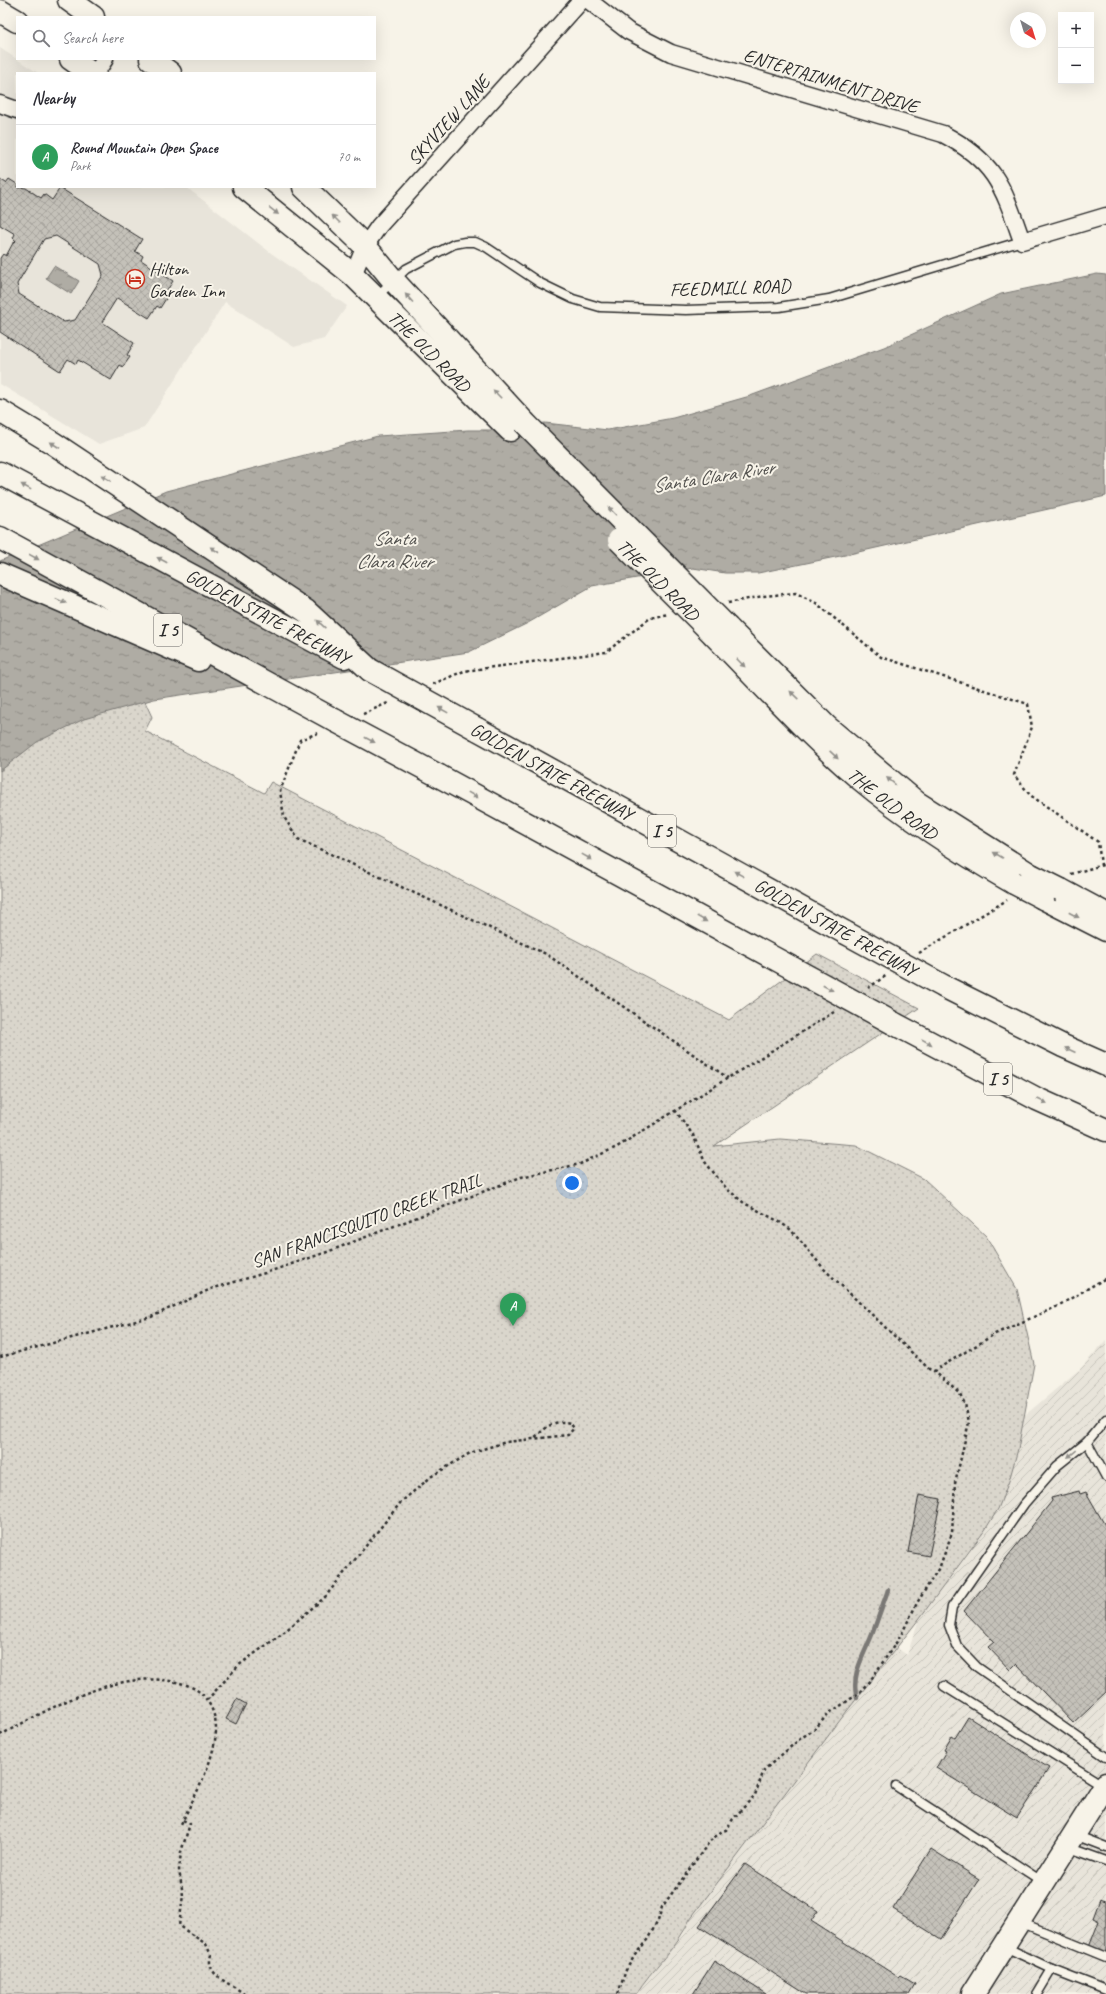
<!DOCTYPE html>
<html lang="en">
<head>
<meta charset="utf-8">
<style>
	body { margin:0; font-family:Caveat,sans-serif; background:#f2f2f3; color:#2b2b33 }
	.controls { position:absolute; right:12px; top:12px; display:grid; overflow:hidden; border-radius:0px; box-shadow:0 4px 16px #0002 }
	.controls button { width:36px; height:36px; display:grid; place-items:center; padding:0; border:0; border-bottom:1px solid #e1e1e2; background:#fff; color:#2b2b33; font:20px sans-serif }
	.compass { position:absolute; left:1010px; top:12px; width:36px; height:36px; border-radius:50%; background:#fff; box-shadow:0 4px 16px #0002; rotate:142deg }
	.you { position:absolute; left:572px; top:1183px; width:14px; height:14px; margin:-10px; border:3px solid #fff; border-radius:50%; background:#1a73e8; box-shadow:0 0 0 6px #1a73e833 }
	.badge { display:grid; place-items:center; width:26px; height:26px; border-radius:50%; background:#1a73e8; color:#fff; font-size:13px; font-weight:700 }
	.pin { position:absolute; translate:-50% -33px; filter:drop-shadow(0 1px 2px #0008) }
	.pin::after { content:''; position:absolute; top:21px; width:14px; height:12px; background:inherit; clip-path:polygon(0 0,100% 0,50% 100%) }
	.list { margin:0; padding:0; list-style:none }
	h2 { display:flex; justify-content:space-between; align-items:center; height:52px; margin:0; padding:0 16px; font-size:17px }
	h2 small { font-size:13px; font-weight:400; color:#7c7c81 }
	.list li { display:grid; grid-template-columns:26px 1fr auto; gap:12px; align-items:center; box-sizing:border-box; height:64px; padding:0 16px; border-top:1px solid #e1e1e2 }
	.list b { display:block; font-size:15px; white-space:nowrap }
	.list p { margin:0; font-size:13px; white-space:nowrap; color:#7c7c81 }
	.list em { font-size:13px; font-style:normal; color:#7c7c81 }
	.icon { flex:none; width:22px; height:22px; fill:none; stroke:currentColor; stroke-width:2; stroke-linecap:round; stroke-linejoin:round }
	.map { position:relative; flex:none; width:1106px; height:1994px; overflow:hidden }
	.search { position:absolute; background:#fff; box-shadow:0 4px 16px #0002; left:16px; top:16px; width:360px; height:44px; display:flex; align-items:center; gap:10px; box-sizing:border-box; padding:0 14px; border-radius:0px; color:#7c7c81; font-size:15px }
	.panel { position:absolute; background:#fff; box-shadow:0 4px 16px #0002; left:16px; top:72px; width:360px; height:116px; border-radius:0px }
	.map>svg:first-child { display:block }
	.built { fill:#e8e4da }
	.industrial { fill:url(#industrial-furrows) }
	.grass { fill:url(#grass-dots); stroke:#82807c }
	.water { fill:url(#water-ripples); stroke:#7a7874 }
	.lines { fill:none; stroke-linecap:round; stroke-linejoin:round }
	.stream { stroke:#7a7874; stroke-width:4.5 }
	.building { fill:url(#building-cross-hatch); stroke:#2b2b2b; fill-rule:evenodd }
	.lane-casing { stroke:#2b2b2b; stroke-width:11 }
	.street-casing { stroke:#2b2b2b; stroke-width:19 }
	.secondary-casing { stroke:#2b2b2b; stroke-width:25 }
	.primary-casing { stroke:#2b2b2b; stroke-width:25 }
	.highway-casing { stroke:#2b2b2b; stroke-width:25 }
	.path { stroke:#2b2b2b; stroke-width:2.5; stroke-dasharray:3 3; stroke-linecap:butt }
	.lane { stroke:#f7f3e8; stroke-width:8 }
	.street { stroke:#f7f3e8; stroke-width:16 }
	.secondary { stroke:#f7f3e8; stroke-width:22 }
	.primary { stroke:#f7f3e8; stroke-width:22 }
	.highway { stroke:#f7f3e8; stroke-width:22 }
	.primary-bridge-casing { stroke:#2b2b2b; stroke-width:25; stroke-linecap:butt }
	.highway-bridge-casing { stroke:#2b2b2b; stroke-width:25; stroke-linecap:butt }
	.primary-bridge { stroke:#f7f3e8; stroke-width:22 }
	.highway-bridge { stroke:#f7f3e8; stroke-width:22 }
	.oneway { fill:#918f8a }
	.labels { text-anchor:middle; stroke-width:4; stroke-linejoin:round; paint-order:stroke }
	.shield { fill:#f7f3e8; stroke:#686764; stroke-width:1 }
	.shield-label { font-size:18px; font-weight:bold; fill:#2b2b2b }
	.street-label { font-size:19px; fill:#2b2b2b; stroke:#f7f3e8 }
	.poi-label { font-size:19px; fill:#2b2b2b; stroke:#f7f3e8; text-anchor:start }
	.water-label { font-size:20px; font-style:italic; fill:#53524f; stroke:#f7f3e8 }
</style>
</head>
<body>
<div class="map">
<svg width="1106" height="1994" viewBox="0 0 1106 1994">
	<defs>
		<pattern id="industrial-furrows" width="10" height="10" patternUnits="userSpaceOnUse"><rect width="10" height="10" fill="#e8e4da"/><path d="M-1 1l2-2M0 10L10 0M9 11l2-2" fill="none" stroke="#c7c4bb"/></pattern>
		<pattern id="grass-dots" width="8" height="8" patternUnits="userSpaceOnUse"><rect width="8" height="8" fill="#dad6cc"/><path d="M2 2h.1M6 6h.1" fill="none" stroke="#bbb8af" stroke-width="1.8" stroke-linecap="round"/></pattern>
		<pattern id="water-ripples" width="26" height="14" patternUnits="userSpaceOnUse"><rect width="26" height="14" fill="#afaca4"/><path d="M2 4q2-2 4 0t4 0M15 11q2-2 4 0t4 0" fill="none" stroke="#8f8c86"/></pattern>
		<pattern id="building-cross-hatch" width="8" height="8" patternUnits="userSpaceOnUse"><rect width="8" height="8" fill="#c4c1b9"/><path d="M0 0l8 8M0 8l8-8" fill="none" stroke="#a9a69f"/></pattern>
	</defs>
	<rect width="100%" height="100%" fill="#f7f3e8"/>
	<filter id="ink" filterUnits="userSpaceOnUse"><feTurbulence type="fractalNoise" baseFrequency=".025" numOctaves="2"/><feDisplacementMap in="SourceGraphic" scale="8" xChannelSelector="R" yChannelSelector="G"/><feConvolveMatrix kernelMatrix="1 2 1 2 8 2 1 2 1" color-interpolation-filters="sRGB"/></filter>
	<g filter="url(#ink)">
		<polygon class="built" points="0,48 38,73 17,73 17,187 186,187 271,253 347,306 324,339 294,347 225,302 144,428 99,444 0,384"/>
		<polygon class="industrial" points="1106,1340 1106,1994 636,1994 669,1951 684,1934 690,1919 857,1698 897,1648 907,1655 919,1619 969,1553 998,1509 1009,1481 1018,1449 1024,1416 1081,1368"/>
		<path class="grass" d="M0,612L136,682L152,717L145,731L264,793L271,782L729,1020L817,954L919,1008L714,1146L780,1139L856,1145L924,1179L986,1236L1017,1289L1034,1364L1018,1449L1009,1481L998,1509L985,1530L919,1619L847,1711L690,1919C678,1947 652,1968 636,1994H0Z"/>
		<g class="water">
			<polygon points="54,266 79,281 71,294 46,278"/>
			<polygon points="1097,274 1106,275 1106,496 845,555 758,573 725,573 693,568 592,586 528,623 469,652 154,699 84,719 37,742 0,771 0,561 166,491 378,436 468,430 493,430 545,423 608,430 673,418 750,396 884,347 1001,294"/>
		</g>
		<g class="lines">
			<path class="stream" d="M857,1698C850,1674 865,1654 873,1632C878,1618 883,1604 888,1590"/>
		</g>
		<g class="building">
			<path d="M0,179L6,183L9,179L17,184V187L26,188L41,198L44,194L52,200L60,188L142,239L135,251L143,256L141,260L173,281L164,295L167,297L160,308L157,306L149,318L117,298L102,322L134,343L127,355L130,357L123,367L120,365L111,380L78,360L76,364L68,359L60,371L0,332V258L3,254L6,256L13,243H14L16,241L13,238L15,234L0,225ZM56,236L100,264L103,275L75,320L64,322L19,294L17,284L44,239Z"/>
			<polygon points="1079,1491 1080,1494 1086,1492 1106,1527 1106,1692 1073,1723 1016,1664 1010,1670 988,1647 994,1642 964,1611 1052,1501 1051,1498"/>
			<polygon points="919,1495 941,1499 929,1556 908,1552"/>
			<polygon points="237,1699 246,1704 236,1724 226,1719"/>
			<polygon points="968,1717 1049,1768 1017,1818 936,1768 946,1751 944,1750 952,1736 955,1738"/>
			<polygon points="931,1849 979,1879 941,1939 893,1909"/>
			<polygon points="745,1864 818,1911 811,1921 898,1977 900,1975 915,1984 909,1994 806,1994 699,1926"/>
			<polygon points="1100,1899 1106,1901 1106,1954 1089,1947 1099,1921 1093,1918"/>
			<polygon points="714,1961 766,1994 693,1994"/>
		</g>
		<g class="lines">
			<defs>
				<g id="lane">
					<polyline points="377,296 406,269 454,244 465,242 475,242 486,247 540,283 573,299 600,307 686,310 779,307 829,299 1022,241"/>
					<polyline points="1106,1419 1087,1442 1106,1477"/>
					<polyline points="1087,1442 1057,1466 1024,1504 952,1607 949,1625 957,1646 977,1667 1106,1757"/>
					<polyline points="944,1686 1104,1786"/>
					<polyline points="896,1786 1043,1882"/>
					<polyline points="1075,1835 1106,1847"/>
					<polyline points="1067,1847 1106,1861"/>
					<polyline points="1020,1922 1106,1957"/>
					<polyline points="1005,1947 1052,1969 1037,1994"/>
					<polyline points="1052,1969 1106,1990"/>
				</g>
				<g id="street">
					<path d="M588,0L628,31L671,53L943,134C996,162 1003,187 1022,241L1106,216"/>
					<polyline points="96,73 105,59"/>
					<polyline points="0,104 17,110"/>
					<polyline points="353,275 365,246 379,226 582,0"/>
				</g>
				<polyline id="secondary" points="973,1994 1106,1784"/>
				<g id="primary">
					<polyline points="69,0 93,17"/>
					<polyline points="0,11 17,21"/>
					<polyline points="71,59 91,73"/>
					<polyline points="151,59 170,73"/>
					<path id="s1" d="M244,187L353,275L510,430"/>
					<polyline points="304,187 365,246 393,280 524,422"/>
					<polyline points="728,628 827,727 916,802 1031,875"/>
					<path id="s2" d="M714,635C761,683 807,734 859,778C907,818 960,852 1014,883"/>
					<polyline points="1061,890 1106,914"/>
					<polyline points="1043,898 1106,930"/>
				</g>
				<g id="highway">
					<polyline points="0,411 53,443 306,611 370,670"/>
					<polyline points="0,473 344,657"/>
					<polyline points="0,538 336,721"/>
					<polyline points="0,574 198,660"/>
					<polyline points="477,729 846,933"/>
					<polyline points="439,776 794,969"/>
					<polyline points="945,987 1063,1046 1106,1065"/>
					<polyline points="893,1023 1037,1099 1106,1130"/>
				</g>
			</defs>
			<use href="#lane" class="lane-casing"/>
			<use href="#street" class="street-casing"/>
			<use href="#secondary" class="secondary-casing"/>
			<use href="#primary" class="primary-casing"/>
			<use href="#highway" class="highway-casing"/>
			<g class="path">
				<polyline points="728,603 763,596 796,593 816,603 881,657 1028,704 1032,727 1014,775 1030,795 1098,842 1101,865"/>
				<polyline points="433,684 464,671 606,652 650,618 668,614"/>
				<polyline points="363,714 390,702"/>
				<polyline points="318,733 300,740 280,791 284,817 298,839 546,954 728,1078"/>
				<polyline points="1071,874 1106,864"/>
				<polyline points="919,953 1007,900"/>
				<polyline points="868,988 887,975"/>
				<polyline points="675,1110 693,1135 705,1162 727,1189 744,1203 778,1221 790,1229 825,1270 929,1369 934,1371 995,1334 1056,1307 1106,1278"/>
				<polyline points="0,1357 151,1317 211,1289 265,1273 327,1252 521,1177 580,1164 617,1147 834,1012"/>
				<path d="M207,1700L239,1665L283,1633L325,1597L401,1502L432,1476L470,1453L506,1442L568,1435L574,1428L570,1423C553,1419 546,1428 533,1439"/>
				<path d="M0,1735C52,1708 115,1669 176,1682C186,1684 196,1688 203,1695C214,1708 218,1723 215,1740C210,1770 194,1797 181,1824"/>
				<path d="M183,1820L190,1824L181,1852L179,1870L183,1895L179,1926L206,1944L211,1955C204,1976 233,1984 244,1994"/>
				<polyline points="618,1994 626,1970 635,1955 647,1940 658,1921 662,1907 710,1841 722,1831 726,1830 733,1819 755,1795 764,1770 801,1738 815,1729 828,1714 858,1694 872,1678 900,1637 917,1603 940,1566 952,1533 955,1484 969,1422 965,1404 960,1394 934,1371"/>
			</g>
			<use href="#lane" class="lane"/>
			<use href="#street" class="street"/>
			<use href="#secondary" class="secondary"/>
			<use href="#primary" class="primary"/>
			<use href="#highway" class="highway"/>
			<defs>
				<g id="primary-bridge">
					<polyline points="524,422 728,628"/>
					<path id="s3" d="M619,540L714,635"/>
					<polyline points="1031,875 1061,890"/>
					<polyline points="1014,883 1043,898"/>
				</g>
				<g id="highway-bridge">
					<polyline points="370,670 477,729"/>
					<polyline points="336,721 439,776"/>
					<polyline points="846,933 945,987"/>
					<polyline points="794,969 893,1023"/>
				</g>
			</defs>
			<use href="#primary-bridge" class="primary-bridge-casing"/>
			<use href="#highway-bridge" class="highway-bridge-casing"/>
			<use href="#primary-bridge" class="primary-bridge"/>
			<use href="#highway-bridge" class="highway-bridge"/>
		</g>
		<defs><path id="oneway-solid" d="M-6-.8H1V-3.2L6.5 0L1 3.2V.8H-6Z"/></defs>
		<g class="oneway">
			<use href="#oneway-solid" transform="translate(274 211) rotate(38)"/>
			<use href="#oneway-solid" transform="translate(336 219) rotate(-135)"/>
			<use href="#oneway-solid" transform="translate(409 298) rotate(-132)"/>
			<use href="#oneway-solid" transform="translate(497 394) rotate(-134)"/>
			<use href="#oneway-solid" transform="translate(55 445) rotate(-147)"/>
			<use href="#oneway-solid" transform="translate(106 478) rotate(-147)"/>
			<use href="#oneway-solid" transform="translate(26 487) rotate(-151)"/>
			<use href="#oneway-solid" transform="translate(612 511) rotate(-135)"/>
			<use href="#oneway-solid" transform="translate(215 550) rotate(-147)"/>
			<use href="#oneway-solid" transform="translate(34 557) rotate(29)"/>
			<use href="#oneway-solid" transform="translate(162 560) rotate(-152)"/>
			<use href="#oneway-solid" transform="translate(61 601) rotate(24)"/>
			<use href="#oneway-solid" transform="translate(321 624) rotate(-137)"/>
			<use href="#oneway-solid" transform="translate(741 663) rotate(45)"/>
			<use href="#oneway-solid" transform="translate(794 695) rotate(-136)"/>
			<use href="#oneway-solid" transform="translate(443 710) rotate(-151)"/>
			<use href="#oneway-solid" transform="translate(370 740) rotate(28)"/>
			<use href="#oneway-solid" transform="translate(834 755) rotate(43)"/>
			<use href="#oneway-solid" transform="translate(891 781) rotate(-141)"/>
			<use href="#oneway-solid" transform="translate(473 795) rotate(29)"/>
			<use href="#oneway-solid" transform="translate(998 855) rotate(-149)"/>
			<use href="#oneway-solid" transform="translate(587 857) rotate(29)"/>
			<use href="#oneway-solid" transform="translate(739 874) rotate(-151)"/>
			<use href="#oneway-solid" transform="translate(1074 915) rotate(28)"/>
			<use href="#oneway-solid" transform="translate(702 919) rotate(29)"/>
			<use href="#oneway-solid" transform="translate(828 988) rotate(28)"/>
			<use href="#oneway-solid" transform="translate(927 1042) rotate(29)"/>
			<use href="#oneway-solid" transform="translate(1070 1050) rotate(-156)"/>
			<use href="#oneway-solid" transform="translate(1042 1101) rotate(24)"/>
			<use href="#oneway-solid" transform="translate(1072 1454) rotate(141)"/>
		</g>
	</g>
	<defs>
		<symbol id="hotel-ring" viewBox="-11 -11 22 22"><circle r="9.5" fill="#f7f3e8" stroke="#c8321e" stroke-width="1.5"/><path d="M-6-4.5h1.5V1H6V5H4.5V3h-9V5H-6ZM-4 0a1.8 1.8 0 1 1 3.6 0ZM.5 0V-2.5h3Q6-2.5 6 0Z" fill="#c8321e"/></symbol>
	</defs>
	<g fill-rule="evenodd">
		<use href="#hotel-ring" x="124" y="268" width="22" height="22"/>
	</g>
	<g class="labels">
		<g class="shield">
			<rect x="154" y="614" width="28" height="32" rx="3"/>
			<rect x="648" y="815" width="28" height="32" rx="3"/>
			<rect x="984" y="1063" width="28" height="32" rx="3"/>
		</g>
		<g class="shield-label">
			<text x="168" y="636">I 5</text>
			<text x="662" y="837">I 5</text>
			<text x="998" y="1085">I 5</text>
		</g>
		<g class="street-label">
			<text transform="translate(831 80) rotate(17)" y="7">ENTERTAINMENT DRIVE</text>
			<text transform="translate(448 120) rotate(-48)" y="7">SKYVIEW LANE</text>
			<text transform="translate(730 287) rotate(-2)" y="7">FEEDMILL ROAD</text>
			<text dy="7" stroke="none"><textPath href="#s1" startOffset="248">THE OLD ROAD</textPath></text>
			<text dy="7" stroke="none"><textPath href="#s3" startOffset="56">THE OLD ROAD</textPath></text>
			<text transform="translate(268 616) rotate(28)" y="7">GOLDEN STATE FREEWAY</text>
			<text transform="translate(552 771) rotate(29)" y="7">GOLDEN STATE FREEWAY</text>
			<text dy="7" stroke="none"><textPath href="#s2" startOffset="246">THE OLD ROAD</textPath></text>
			<text transform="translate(836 927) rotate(29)" y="7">GOLDEN STATE FREEWAY</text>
			<text transform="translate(366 1220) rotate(-20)" y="7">SAN FRANCISQUITO CREEK TRAIL</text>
		</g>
		<g class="poi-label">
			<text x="149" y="275">Hilton<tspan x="149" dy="22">Garden Inn</tspan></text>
		</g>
		<g class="water-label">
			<text transform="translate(713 476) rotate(-9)" y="7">Santa Clara River</text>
			<text x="394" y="545">Santa<tspan x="394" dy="23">Clara River</tspan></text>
		</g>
	</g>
</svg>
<div class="controls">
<button>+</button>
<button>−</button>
</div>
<svg class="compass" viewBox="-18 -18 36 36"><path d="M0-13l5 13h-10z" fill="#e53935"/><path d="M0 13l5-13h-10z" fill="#7c7c81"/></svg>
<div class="you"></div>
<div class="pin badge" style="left:513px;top:1326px;background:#2e9e5b">A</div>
<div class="search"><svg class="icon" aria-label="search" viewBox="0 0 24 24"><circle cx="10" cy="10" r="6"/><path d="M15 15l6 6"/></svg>Search here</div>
<section class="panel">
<h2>Nearby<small></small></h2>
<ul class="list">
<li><span class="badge" style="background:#2e9e5b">A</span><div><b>Round Mountain Open Space</b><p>Park</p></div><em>70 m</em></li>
</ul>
</section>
</div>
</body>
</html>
